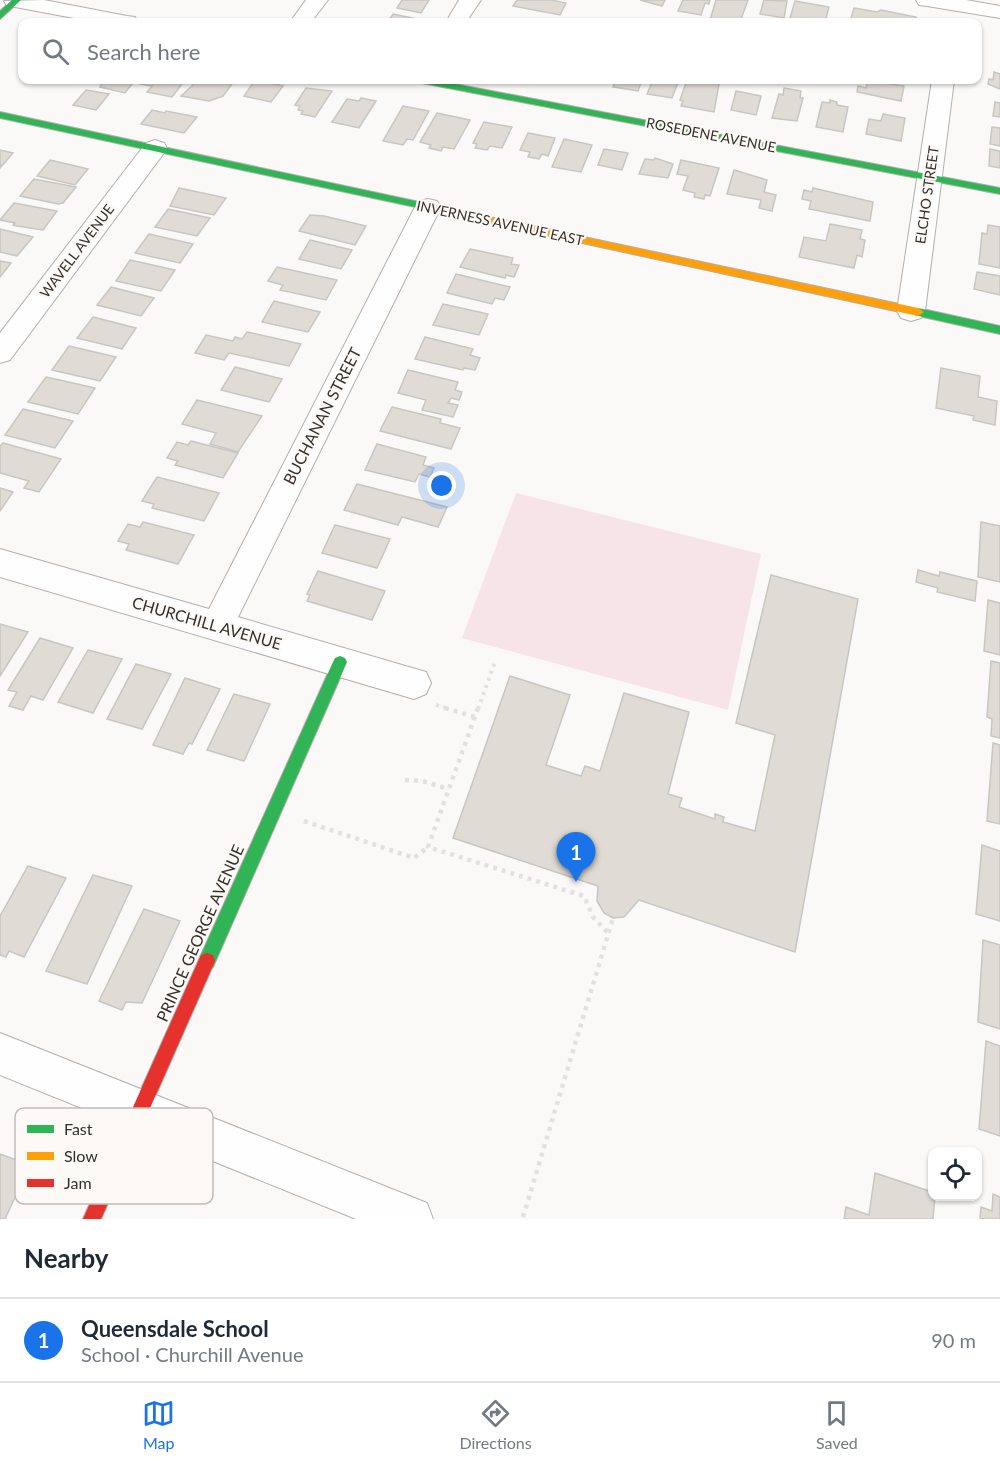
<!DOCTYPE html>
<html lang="en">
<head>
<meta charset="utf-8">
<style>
	body { margin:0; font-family:Lato,sans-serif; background:#f2f2f3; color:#1f2937 }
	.controls { position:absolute; right:18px; bottom:18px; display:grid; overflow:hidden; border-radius:12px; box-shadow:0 2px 4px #0004 }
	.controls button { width:54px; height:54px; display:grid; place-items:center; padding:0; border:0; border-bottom:2px solid #e0e1e3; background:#fff; color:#1f2937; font:30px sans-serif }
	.you { position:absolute; left:442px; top:486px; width:21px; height:21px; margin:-15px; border:4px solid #fff; border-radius:50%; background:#1a73e8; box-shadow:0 0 0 9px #1a73e833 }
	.badge { display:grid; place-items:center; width:39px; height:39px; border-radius:50%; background:#1a73e8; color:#fff; font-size:20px; font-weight:700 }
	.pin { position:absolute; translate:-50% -50px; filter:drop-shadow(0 2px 3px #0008) }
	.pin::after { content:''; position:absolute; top:32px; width:21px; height:18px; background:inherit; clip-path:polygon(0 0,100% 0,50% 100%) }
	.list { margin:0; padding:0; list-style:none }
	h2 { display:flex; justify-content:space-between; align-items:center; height:78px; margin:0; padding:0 24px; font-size:26px }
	h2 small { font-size:20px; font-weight:400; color:#747a83 }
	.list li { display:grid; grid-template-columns:39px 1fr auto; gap:18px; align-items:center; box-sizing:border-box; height:84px; padding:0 24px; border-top:2px solid #e0e1e3 }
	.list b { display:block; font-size:22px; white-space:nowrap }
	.list p { margin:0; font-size:20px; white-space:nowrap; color:#747a83 }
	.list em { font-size:20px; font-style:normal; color:#747a83 }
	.icon { flex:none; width:33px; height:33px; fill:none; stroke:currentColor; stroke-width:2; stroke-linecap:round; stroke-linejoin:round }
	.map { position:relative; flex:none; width:1000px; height:1219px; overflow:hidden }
	.search { position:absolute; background:#fff; box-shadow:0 2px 4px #0004; left:18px; right:18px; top:18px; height:66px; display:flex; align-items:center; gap:15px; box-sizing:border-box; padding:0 21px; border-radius:12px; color:#747a83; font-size:22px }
	.sheet { height:162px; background:#fff }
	nav { display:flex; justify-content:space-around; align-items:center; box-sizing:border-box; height:84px; border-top:2px solid #e0e1e3; background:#fff; font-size:16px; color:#747a83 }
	nav a { display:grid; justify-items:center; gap:3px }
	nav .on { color:#1a73e8 }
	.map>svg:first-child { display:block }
	.green { fill:#f6e4e8 }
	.building { fill:#e0dcd5; stroke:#c8c6c2; stroke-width:1.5 }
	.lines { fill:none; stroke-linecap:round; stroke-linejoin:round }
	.street-casing { stroke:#b4afac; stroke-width:2 }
	.fast-casing { stroke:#b4afac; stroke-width:2 }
	.slow-casing { stroke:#b4afac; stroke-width:2 }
	.jam-casing { stroke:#b4afac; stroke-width:2 }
	.path-far1 { stroke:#e2e0e0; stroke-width:4; stroke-dasharray:3 4.5; stroke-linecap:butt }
	.path { stroke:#e2e0e0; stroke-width:4.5; stroke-dasharray:4 5; stroke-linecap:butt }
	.street { fill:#fefefe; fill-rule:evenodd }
	.fast { fill:#30b455; fill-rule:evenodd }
	.slow { fill:#ff9f0a; fill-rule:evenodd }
	.jam { fill:#e5322d; fill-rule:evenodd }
	.labels { text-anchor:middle; stroke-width:4.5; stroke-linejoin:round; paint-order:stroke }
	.far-street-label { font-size:14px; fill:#352f2a; stroke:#fcf9f6 }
	.street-label { font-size:16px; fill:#352f2a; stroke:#fcf9f6 }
	.key { fill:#fcf9f6; stroke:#c0bcb9; stroke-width:1.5 }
	.key-label { font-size:16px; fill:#352f2a }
</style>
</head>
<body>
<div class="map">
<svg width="1000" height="1219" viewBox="0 0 1000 1219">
	<rect width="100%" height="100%" fill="#fbf9f7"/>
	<polygon class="green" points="516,493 761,554 728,710 462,638"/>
	<g class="building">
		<polygon points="402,0 429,0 421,13 397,8"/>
		<polygon points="517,0 551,0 566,3 560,15 513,6"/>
		<polygon points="640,0 665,0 662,6"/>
		<polygon points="683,0 710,0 709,4 705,3 701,15 678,11"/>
		<polygon points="716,0 748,0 740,22 710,20"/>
		<polygon points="764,0 787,1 784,18 760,14"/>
		<polygon points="795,1 829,7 825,22 789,22"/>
		<polygon points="854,8 877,12 881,10 916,17 915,22 850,22"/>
		<polygon points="393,14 417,19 414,22 388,22"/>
		<polygon points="994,72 1000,74 1000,89 988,84 989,79 993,80"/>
		<polygon points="104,80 135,80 125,93 100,87"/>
		<polygon points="144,80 185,80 172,97 147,92 152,86 140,84"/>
		<polygon points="190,80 235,80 223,96 209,101 181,96 194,84 187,83"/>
		<polygon points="255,80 283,86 271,102 244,96"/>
		<polygon points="616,80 642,80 638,91 613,87"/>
		<polygon points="653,80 679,80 672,98 647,94"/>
		<polygon points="687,80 707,80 719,84 714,112 681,106 683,101 680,100"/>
		<polygon points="868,80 904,86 901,101 857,92 858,86 866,88"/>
		<polygon points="306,88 332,91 315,117 301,114 303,111 298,110 300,106 295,105"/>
		<polygon points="784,88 801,91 800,98 803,98 797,121 772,118 779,94 783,95"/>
		<polygon points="86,90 109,94 96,110 73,105"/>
		<polygon points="736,91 761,96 756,115 731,110"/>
		<polygon points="361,98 376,101 359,128 332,122 347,99 359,101"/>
		<polygon points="830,100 837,102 837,105 848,107 843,132 816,127 822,102 830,103"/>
		<polygon points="995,102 1000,103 1000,117 993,116"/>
		<polygon points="403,106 429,111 413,140 407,139 403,145 383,141"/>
		<polygon points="152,110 165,113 166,111 197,117 184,133 141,124"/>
		<polygon points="437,113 470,120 454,149 443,147 441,151 429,148 431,145 420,142"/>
		<polygon points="883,114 905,118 901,141 866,134 869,119 881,121"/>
		<polygon points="484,122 512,127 502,148 490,146 487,150 475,148 477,144 473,143"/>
		<polygon points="992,127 1000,128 1000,146 990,144"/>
		<polygon points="528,133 555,138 548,156 542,154 539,159 528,157 530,152 520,150"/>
		<polygon points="564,139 592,145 581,172 552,167"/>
		<polygon points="604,149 628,153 622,170 598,165"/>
		<polygon points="990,149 1000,151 1000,168 989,166"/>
		<polygon points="0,150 13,153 0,168"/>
		<polygon points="655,158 673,164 668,178 639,174 645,159 654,160"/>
		<polygon points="50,160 88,169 75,185 37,176"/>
		<polygon points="681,160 719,168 710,196 705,195 704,199 694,197 695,193 683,190 688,176 677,174"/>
		<polygon points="734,170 767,180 764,192 776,195 772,211 759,208 761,200 727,194"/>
		<polygon points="34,179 76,187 63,203 58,204 20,196"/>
		<polygon points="179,188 226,198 214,215 170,206"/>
		<polygon points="813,188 873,202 870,221 809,209 811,201 802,199 804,190 812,192"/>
		<polygon points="14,203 57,211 43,230 17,226 13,225 15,223 0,220"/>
		<polygon points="168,209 210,218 197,236 155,227"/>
		<polygon points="310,215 324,216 366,226 355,245 299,231"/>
		<polygon points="830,224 862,230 860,239 865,240 862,257 857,255 854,268 799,257 804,237 826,241"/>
		<polygon points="988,225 1000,227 1000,268 979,264 982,233 987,234"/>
		<polygon points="0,229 33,237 17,256 0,252"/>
		<polygon points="149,234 193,244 180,263 135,253"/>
		<polygon points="310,240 352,250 341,269 299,259"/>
		<polygon points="470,249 513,258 511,264 519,265 514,277 506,275 505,278 460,267"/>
		<polygon points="130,260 175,270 161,291 116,281"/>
		<polygon points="0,261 11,263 0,277"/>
		<polygon points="277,267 337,280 326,300 280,290 283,285 268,281"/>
		<polygon points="977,272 1000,276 1000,295 974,289"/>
		<polygon points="456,274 510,287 504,300 495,298 492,304 447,293"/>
		<polygon points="111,287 154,298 141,316 97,305"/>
		<polygon points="274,301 320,312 308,332 262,322"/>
		<polygon points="443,304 488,314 479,335 433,325"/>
		<polygon points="93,317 136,328 122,349 77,338"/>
		<polygon points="247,332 301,344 289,366 229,353 224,360 195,353 206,335 233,341 235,337 242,339"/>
		<polygon points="425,337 473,349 470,355 480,358 475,370 464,368 463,370 415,359"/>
		<polygon points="69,346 116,357 100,381 52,370"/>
		<polygon points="235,367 282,379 269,402 221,390"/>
		<polygon points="941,368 980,376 978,397 997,401 995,425 973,420 974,416 936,408"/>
		<polygon points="408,370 458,382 455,390 462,392 459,400 451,398 448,403 458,405 453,417 422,410 426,400 398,393"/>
		<polygon points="46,377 95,388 78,414 28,402"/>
		<polygon points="197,400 262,416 238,452 210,444 216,433 182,424"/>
		<polygon points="392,407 441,419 440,423 460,428 451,449 380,431"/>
		<polygon points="23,409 73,421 55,448 5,435"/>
		<polygon points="191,441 238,453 223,478 175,465 178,461 167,458 177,442 188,445"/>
		<polygon points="3,443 61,459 39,492 24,488 29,481 0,473 0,446"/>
		<polygon points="377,444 426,457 423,465 434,468 430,477 419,474 415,482 365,470"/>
		<polygon points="157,477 219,493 204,521 152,508 154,504 142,501"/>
		<polygon points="357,484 447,507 438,527 402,517 398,525 344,510"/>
		<polygon points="0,488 13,492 0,511"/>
		<polygon points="143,522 194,535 178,564 126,550 129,544 118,541 128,524 140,527"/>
		<polygon points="981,522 1000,526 1000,582 978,577"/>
		<polygon points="335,525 390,539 377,568 322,553"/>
		<polygon points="918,570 939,576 940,572 977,581 975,601 937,592 938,588 916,582"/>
		<polygon points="318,571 385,591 372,620 307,601 310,595 307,594"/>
		<polygon points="771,575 858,599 795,952 639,900 624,917 613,918 604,913 597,901 598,886 453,838 510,676 570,695 546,765 581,776 585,766 600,771 624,693 689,712 668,794 682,798 679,807 715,819 715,814 724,817 723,822 755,831 775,735 736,723"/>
		<polygon points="988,600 1000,603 1000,655 984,651"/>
		<polygon points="0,624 28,632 0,676"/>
		<polygon points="40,638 73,648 43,700 31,696 23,710 9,706 17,692 8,690"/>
		<polygon points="88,650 122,659 93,713 58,702"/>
		<polygon points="991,661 1000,663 1000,738 991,736 992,719 987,717"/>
		<polygon points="136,664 171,674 142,729 107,719"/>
		<polygon points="185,678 220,689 192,744 189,743 183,754 153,745"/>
		<polygon points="234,694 270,704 244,761 207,750"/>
		<polygon points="993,743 1000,745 1000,824 987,821"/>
		<polygon points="982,845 1000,851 1000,921 976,914"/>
		<polygon points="28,866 66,878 24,957 9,951 6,957 0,955 0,916"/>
		<polygon points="93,875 132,886 87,984 46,971"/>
		<polygon points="144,909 180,921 142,1003 126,1002 122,1010 99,1001"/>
		<polygon points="983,940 1000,945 1000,1029 978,1022"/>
		<polygon points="986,1041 1000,1046 1000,1136 979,1129"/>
		<polygon points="0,1154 30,1165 5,1219 0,1219"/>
		<polygon points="875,1173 932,1192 935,1196 933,1219 844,1219 846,1207 869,1215"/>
		<polygon points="993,1194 1000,1197 1000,1219 980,1219 981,1207 992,1211"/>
	</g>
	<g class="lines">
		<defs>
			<g id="street">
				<polygon points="44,0 127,16 135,17 138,22 95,22 15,7 7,6 4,1"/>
				<polygon points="306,0 328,0 311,22 290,22"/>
				<polygon points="459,0 481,0 466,22 446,22"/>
				<polygon points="916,0 966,0 1000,6 1000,18 927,6 919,5"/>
				<polygon points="932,80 954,80 925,311 921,318 911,321 901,318 897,311"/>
				<polygon points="155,140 164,143 167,148 164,153 10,360 0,363 0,333 146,143"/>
				<polygon points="428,199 437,201 441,207 238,617 426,672 431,683 426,694 414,699 0,577 0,549 209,609 415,207 419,201"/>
				<polygon points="0,1033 427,1203 433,1219 356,1219 0,1075"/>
			</g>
			<g id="fast">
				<polygon points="12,0 21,0 0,19 0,11"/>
				<polygon points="418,80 434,80 1000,188 1000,194 422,83"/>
				<polygon points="0,112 485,216 490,219 485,222 0,118"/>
				<polygon points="918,308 1000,326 1000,334 914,315 914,309"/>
				<polygon points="340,656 345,658 347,662 213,967 207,969 201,967 199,961 201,955 333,662 335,658"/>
			</g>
			<polygon id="slow" points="485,216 918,308 924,312 918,316 481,221 481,217"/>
			<polygon id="jam" points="207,953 213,955 215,961 101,1219 83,1219 201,955"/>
		</defs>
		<use href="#street" class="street-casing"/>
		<use href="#fast" class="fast-casing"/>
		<use href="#slow" class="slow-casing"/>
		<use href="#jam" class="jam-casing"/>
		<g class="path-far1">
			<polyline points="436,705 450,709"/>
			<polyline points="478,709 495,662"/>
		</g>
		<g class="path">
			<polyline points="445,708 475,717"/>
			<polyline points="478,708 428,847 584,896 593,917 609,934"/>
			<polyline points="405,780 422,781 449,789"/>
			<polyline points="304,821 414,858 428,847"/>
			<polyline points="523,1217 613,918"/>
		</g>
		<use href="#street" class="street"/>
		<use href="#fast" class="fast"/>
		<use href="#slow" class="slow"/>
		<use href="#jam" class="jam"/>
	</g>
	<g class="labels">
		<g class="far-street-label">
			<text transform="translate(711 135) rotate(11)" y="5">ROSEDENE AVENUE</text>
			<text transform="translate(927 195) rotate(-82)" y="5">ELCHO STREET</text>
			<text transform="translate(500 223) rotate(12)" y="5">INVERNESS AVENUE EAST</text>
			<text transform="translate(77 251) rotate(-53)" y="5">WAVELL AVENUE</text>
		</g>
		<g class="street-label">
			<text transform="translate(322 416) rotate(-63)" y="6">BUCHANAN STREET</text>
			<text transform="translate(207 623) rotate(16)" y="6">CHURCHILL AVENUE</text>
			<text transform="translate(200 933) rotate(-66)" y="6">PRINCE GEORGE AVENUE</text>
		</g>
	</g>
	<rect x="15" y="1108" width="198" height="96" rx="9" class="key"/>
	<rect x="27" y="1125" width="27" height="8" fill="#30b455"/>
	<rect x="27" y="1152" width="27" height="8" fill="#ff9f0a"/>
	<rect x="27" y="1179" width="27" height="8" fill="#e5322d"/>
	<g class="key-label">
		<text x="64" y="1135">Fast</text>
		<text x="64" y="1162">Slow</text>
		<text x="64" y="1189">Jam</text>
	</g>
</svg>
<div class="controls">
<button><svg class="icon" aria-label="locate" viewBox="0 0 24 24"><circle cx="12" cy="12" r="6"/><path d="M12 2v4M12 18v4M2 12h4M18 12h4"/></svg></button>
</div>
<div class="you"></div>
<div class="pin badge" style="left:576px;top:882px">1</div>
<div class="search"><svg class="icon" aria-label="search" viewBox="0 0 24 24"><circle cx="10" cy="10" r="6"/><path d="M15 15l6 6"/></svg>Search here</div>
</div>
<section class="sheet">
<h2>Nearby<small></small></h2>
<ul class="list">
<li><span class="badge">1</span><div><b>Queensdale School</b><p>School · Churchill Avenue</p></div><em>90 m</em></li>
</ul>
</section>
<nav>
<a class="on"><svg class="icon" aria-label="map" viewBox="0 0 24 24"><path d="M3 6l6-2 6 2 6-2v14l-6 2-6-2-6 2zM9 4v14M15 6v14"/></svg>Map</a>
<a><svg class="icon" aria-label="directions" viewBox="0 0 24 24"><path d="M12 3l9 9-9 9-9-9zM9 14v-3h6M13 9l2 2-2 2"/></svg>Directions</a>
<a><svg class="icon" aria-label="saved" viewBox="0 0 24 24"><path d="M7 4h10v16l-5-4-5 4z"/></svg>Saved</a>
</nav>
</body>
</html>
